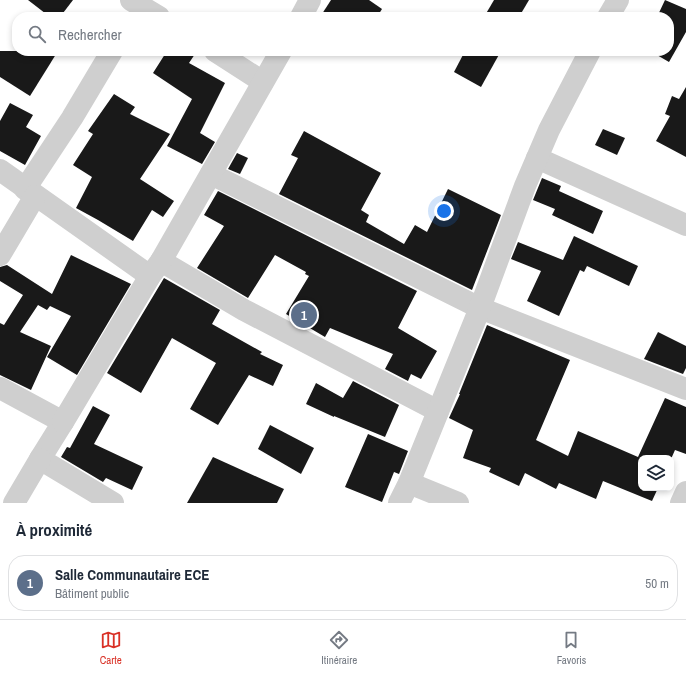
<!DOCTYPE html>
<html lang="fr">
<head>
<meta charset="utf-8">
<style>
	body { margin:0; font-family:"Archivo Narrow",sans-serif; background:#f6f6f7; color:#1f2937 }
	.controls { position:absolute; right:12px; bottom:12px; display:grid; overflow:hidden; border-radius:8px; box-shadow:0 2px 6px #0003 }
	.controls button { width:36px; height:36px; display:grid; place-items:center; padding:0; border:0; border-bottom:1px solid #e0e1e3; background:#fff; color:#1f2937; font:20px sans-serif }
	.you { position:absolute; left:444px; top:211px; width:14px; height:14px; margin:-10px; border:3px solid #fff; border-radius:50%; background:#1a73e8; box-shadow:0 0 0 6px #1a73e833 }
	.badge { display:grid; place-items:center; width:26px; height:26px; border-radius:50%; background:#d93025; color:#fff; font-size:13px; font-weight:700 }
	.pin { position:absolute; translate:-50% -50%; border:2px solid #fff; box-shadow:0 1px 4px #0006 }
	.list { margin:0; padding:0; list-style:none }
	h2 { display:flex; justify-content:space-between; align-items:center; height:52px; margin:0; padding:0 16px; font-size:17px }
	h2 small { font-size:13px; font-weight:400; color:#747a83 }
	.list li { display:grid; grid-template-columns:26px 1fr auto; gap:12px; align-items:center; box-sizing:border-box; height:56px; margin:0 8px 8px; padding:0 8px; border:1px solid #e0e1e3; border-radius:16px }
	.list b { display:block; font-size:15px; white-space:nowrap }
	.list p { margin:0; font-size:13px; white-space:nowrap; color:#747a83 }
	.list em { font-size:13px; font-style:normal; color:#747a83 }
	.icon { flex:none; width:22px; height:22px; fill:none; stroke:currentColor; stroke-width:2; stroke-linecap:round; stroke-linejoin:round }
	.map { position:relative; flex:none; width:686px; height:503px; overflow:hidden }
	.search { position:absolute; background:#fff; box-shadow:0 2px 6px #0003; left:12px; right:12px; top:12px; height:44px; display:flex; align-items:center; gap:10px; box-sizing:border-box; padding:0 14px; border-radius:16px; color:#747a83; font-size:15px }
	.sheet { height:116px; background:#fff }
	nav { display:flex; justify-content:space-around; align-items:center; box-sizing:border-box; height:56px; border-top:1px solid #e0e1e3; background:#fff; font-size:11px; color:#747a83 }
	nav a { display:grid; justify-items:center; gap:2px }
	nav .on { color:#d93025 }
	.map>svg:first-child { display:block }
	.building { fill:#191919 }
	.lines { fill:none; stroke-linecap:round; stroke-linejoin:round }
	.street { stroke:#cfcfcf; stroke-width:22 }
</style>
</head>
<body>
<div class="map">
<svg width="686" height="503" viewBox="0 0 686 503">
	<rect width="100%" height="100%" fill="#fff"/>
	<g class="building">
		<polygon points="28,0 73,0 60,17 50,17"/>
		<polygon points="331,0 369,0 382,9 377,17 320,17"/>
		<polygon points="494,0 529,0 519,17 484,17"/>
		<polygon points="665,0 686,9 686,32 669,62 650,51 669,51 669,17 657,17"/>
		<polygon points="0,51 58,51 30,96 0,77"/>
		<polygon points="167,51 191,51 195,54 189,63 225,83 200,133 215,142 202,164 167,146 192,99 153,73"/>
		<polygon points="465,51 501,51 481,87 454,72"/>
		<polygon points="686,87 686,157 656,141 670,116 665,114 672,96 679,99"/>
		<polygon points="114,94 135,107 130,114 170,134 140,179 174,201 163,217 152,210 133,241 98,220 76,208 92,177 73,165 93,134 88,131"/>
		<polygon points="10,103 33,115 26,127 41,136 25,165 0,151 0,121"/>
		<polygon points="603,129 625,138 617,155 595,145"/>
		<polygon points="304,131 381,173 361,210 369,215 366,222 404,244 415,225 427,232 448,189 501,215 472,290 279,194 298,158 291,155"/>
		<polygon points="237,153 248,158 240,174 228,169"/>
		<polygon points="542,178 561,186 559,191 603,211 593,234 552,215 555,209 533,200"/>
		<polygon points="218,191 417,291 398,328 437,351 421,379 411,374 408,381 385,369 393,354 330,328 325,337 286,314 309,276 305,274 306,272 275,255 248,298 197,268 224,226 204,215"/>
		<polygon points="574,236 638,266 629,286 587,266 584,272 580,270 559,316 527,301 541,271 511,259 518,242 563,260"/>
		<polygon points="71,255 131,284 77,375 47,357 71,316 50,306 47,310 38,305 20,332 51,346 31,390 0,375 0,323 4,325 23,295 0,281 0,267 7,265 52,294"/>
		<polygon points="164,278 220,310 212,324 262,352 260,354 283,365 273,386 249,375 218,425 190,409 216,363 172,338 141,393 107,373"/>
		<polygon points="487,325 570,360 536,440 568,456 578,431 638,457 665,398 686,407 686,454 675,450 671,459 641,458 641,488 658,488 652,501 603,481 596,499 559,483 556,489 525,473 519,486 489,472 491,468 463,458 473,430 449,418 460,394 459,394"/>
		<polygon points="658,332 686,346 686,368 683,374 644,359"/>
		<polygon points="353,381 399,405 385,437 334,416 334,417 306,404 316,383 343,398"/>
		<polygon points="93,406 110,415 94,444 143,467 132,490 106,478 103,482 61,457 67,447 70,448"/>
		<polygon points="270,425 314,448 301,474 258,449"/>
		<polygon points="368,434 408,451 399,474 394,472 382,502 345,487"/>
		<polygon points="213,457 284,489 277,503 187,503"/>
	</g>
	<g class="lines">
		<g class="street">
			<polyline points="131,0 159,17"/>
			<polyline points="301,17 310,0"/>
			<polyline points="608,17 618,0"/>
			<polyline points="215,51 263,82"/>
			<polyline points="537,158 686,225"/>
			<polyline points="0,170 150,276"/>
			<polyline points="211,174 480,308 686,389"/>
			<polyline points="25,189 72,118 112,51"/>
			<polyline points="0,255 35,196"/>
			<polyline points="161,261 244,310 438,411"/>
			<polyline points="0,388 63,422 40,459 113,503"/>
			<polyline points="63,422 150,276 161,261 281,51"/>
			<polyline points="409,483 458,503"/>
			<polyline points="14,503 40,459"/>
			<polyline points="399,503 409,483 480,308 525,186 549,130 590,51"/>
			<polyline points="681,503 686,492"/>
		</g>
	</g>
</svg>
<div class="controls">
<button><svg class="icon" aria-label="layers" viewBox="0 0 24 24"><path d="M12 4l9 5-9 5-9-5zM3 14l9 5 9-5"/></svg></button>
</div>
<div class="you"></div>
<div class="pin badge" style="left:304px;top:315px;background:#5c6f8a">1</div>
<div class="search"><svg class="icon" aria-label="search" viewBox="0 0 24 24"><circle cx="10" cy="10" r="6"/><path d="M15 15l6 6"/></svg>Rechercher</div>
</div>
<section class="sheet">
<h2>À proximité<small></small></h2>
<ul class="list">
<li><span class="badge" style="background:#5c6f8a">1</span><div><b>Salle Communautaire ECE</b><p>Bâtiment public</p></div><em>50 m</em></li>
</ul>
</section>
<nav>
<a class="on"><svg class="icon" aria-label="map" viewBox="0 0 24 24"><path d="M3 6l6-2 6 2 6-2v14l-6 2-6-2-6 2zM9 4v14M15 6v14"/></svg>Carte</a>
<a><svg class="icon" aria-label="directions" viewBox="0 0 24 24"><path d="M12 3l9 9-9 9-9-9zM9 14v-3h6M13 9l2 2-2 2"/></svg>Itinéraire</a>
<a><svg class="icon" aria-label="saved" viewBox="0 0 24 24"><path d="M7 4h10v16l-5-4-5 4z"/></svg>Favoris</a>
</nav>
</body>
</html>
